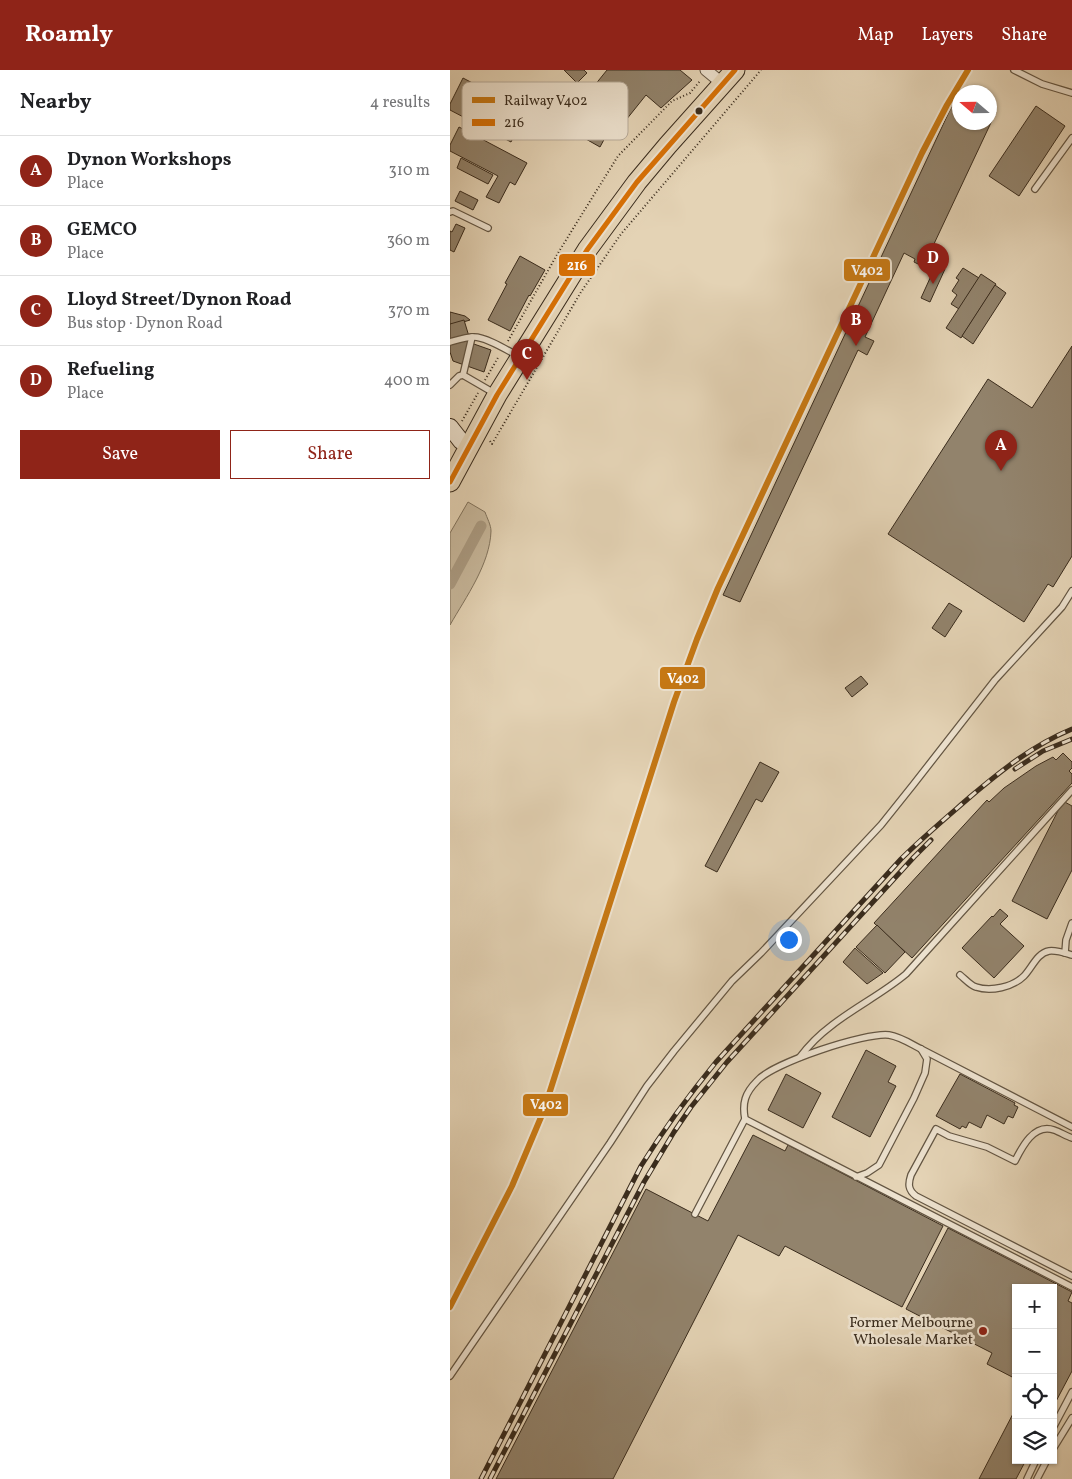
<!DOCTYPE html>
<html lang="en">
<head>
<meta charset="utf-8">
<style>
	body { margin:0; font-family:Vollkorn,serif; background:#f6f6f6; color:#202124 }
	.controls { position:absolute; right:15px; bottom:15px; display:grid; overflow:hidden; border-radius:0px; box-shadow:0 1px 4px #0004 }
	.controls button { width:45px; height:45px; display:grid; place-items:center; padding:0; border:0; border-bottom:1px solid #e0e0e0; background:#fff; color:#202124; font:25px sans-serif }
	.compass { position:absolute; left:502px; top:15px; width:45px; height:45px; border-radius:50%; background:#fff; box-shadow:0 1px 4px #0004; rotate:290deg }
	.you { position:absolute; left:338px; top:869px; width:18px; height:18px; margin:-12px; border:4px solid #fff; border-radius:50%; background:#1a73e8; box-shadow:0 0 0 8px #1a73e833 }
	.badge { display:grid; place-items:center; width:32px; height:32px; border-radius:50%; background:#8f2418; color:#fff; font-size:16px; font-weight:700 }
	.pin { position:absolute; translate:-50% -41px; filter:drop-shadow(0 1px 2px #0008) }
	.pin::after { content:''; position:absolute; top:26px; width:18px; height:15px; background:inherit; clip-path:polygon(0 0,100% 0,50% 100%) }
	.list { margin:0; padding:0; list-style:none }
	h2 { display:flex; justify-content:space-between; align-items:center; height:65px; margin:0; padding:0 20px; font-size:21px }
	h2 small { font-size:16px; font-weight:400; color:#757577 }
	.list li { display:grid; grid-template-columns:32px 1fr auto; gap:15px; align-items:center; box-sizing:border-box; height:70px; padding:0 20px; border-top:1px solid #e0e0e0 }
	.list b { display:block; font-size:19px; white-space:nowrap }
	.list p { margin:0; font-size:16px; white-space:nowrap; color:#757577 }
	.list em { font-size:16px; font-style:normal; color:#757577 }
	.actions { display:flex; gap:10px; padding:15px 20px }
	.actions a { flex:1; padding:11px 0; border:1px solid #8f2418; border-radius:0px; text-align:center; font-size:18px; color:#8f2418 }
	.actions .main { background:#8f2418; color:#fff }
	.icon { flex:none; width:28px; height:28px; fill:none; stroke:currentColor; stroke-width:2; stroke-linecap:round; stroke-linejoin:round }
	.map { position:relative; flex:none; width:622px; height:1409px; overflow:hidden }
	header { display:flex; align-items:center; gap:30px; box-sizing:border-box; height:70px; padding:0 25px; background:#8f2418; color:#fff }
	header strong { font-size:24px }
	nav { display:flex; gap:28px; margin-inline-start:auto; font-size:18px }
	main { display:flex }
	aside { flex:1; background:#fff }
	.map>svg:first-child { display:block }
	.green { fill:#c7b79b; stroke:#80725c }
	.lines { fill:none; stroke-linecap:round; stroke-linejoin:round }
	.canal { stroke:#aa9a81; stroke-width:11 }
	.building { fill:#92836c; stroke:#3a2c1d }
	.lane-casing { stroke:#645643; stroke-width:8 }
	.street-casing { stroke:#645643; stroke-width:13 }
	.secondary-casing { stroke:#3a2c1d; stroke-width:18 }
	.primary-casing { stroke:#3a2c1d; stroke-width:21 }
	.path { stroke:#3a2c1d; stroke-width:2; stroke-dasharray:1 2.5; stroke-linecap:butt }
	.lane { stroke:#ede2cf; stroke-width:5.5 }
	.street { stroke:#ede2cf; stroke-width:11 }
	.secondary { stroke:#ede2cf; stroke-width:16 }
	.primary { stroke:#e4d3b5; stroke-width:19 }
	.rail-casing { stroke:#3a2c1d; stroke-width:5 }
	.rail { stroke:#ede2cf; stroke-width:3; stroke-dasharray:9; stroke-linecap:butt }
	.bus-1-casing { stroke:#ede2cf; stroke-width:9 }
	.bus-1 { stroke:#d87106; stroke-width:5 }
	.rail-1-casing { stroke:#ede2cf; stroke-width:10 }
	.rail-1 { stroke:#c67814; stroke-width:6 }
	.bus-dot { fill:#3a2c1d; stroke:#ede2cf; stroke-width:2 }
	.poi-dot { fill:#8f2418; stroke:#ede2cf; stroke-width:2 }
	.labels { text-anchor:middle; stroke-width:5; stroke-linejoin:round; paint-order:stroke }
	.poi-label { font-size:15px; fill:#3a2c1d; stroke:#ede2cf; text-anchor:end }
	.key { fill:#ede2cf; stroke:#b7ab9a; stroke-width:1 }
	.key-label { font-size:14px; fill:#3a2c1d }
	.line-badge { stroke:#ede2cf; stroke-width:2 }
	.badge-label { font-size:14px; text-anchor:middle; font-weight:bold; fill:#fff }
</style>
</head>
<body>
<header>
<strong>Roamly</strong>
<nav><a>Map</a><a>Layers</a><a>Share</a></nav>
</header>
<main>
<aside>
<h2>Nearby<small>4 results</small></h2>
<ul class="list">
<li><span class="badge">A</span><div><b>Dynon Workshops</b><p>Place</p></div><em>310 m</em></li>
<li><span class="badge">B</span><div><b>GEMCO</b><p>Place</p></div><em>360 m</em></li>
<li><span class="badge">C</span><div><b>Lloyd Street/Dynon Road</b><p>Bus stop · Dynon Road</p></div><em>370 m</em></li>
<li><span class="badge">D</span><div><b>Refueling</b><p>Place</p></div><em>400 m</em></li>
</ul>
<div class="actions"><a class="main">Save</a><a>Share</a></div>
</aside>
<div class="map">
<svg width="622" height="1409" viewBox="0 0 622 1409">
	<rect width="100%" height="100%" fill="#e4d3b5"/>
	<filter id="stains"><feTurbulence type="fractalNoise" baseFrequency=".004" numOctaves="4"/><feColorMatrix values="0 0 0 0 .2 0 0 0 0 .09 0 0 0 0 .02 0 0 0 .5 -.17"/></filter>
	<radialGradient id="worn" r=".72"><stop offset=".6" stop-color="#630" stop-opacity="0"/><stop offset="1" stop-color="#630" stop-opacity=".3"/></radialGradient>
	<path class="green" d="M18,432L35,442C37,448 41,455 41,461C40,494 16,527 0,555V463Z"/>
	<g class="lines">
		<polyline class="canal" points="0,514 31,456"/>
	</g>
	<g class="building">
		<polygon points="114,0 134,0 137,3 127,13"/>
		<polygon points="157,0 230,0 242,10 211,38 196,25 172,55 136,26"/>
		<polygon points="13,8 76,41 61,72 0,40 0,34"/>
		<polygon points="506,27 510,29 510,52 540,52 540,38 546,42 475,193 473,192 472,196 464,192 465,189 454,183 415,267 424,271 417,285 408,280 290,532 273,525"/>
		<polygon points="586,36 615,56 569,126 539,106"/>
		<polygon points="135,50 152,59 151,61 157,64 150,77 127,64"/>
		<polygon points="9,57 77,93 65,115 60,112 49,133 36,127 48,106 0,81 0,75"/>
		<polygon points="11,88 43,105 38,114 7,98"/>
		<polygon points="10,121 28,130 23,140 5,131"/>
		<polygon points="6,154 15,158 4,182 0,180 0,161 2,162"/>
		<polygon points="70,186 95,200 80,226 79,225 60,261 38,250 57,214 55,213"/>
		<polygon points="486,195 495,199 480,232 471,228"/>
		<polygon points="513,198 529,208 509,239 501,234 507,225 502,221 509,210 506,208"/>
		<polygon points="531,204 546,214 511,268 496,258"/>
		<polygon points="545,215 556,223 523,274 512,266"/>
		<polygon points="0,242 15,246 20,250 0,256"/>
		<polygon points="14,250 21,273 41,280 34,302 3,291 0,282 0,254"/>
		<polygon points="622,276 622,486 603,517 598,514 574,552 438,464 538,309 582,338"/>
		<polygon points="499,533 512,541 495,567 482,558"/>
		<polygon points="411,606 418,614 402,627 395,618"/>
		<polygon points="613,683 622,692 622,698 619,701 622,704 622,713 462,888 424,853 537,730 539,732 554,718 586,696 603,687 606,690"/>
		<polygon points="310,692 329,702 312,732 306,729 267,802 255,796"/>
		<polygon points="613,731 622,736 622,800 597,849 562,831"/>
		<polygon points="550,839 558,846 550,854 574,876 544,908 512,878 542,846 543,847"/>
		<polygon points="427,855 455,882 435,903 406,877"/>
		<polygon points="405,878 433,903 417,914 393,892"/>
		<polygon points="416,980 446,996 438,1012 446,1016 420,1067 382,1047"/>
		<polygon points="336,1004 371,1023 353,1058 318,1040"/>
		<polygon points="510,1004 565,1033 564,1035 568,1037 563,1048 558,1046 554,1054 537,1045 531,1058 519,1052 516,1058 512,1056 510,1059 486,1046"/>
		<polygon points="303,1065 335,1081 338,1075 493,1156 452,1237 335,1176 329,1186 288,1165 163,1409 46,1409 196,1119 258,1151"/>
		<polygon points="498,1158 622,1222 618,1231 622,1233 622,1301 603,1337 603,1218 566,1218 566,1309 537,1294 542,1283 456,1239"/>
		<polygon points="566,1338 566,1390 576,1390 566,1409 529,1409"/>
	</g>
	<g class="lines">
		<defs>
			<g id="lane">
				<polyline points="564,0 592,14 622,23"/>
				<polyline points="585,119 622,68"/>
				<polyline points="0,142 3,141 38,158"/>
				<path d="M0,272C7,270 16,267 24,267C36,267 57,280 68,286"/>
				<polyline points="13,305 22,267"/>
				<polyline points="13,305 44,323"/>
				<polyline points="0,315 9,306 13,305"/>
				<polyline points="615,883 616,870 622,853"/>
				<path d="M510,905C515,909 521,916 526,917C541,922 563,917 574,906C582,898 587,883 599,881C606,880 615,883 622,885"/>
				<path d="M350,987C359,975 369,965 381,956C405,937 432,924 456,904L622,720"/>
				<path d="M622,1057L471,979C461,974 451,967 439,965C416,962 322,993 307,1011C295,1023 292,1033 295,1049L622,1217"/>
				<path d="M622,1068C616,1066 610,1062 604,1060C584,1053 572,1077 565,1091L537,1077L499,1066L486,1059L461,1105C458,1114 458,1120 466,1126L622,1206"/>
				<polyline points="406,1107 417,1103 429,1095 464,1028 475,1003 477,989 471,979"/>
				<polyline points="245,1144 295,1049"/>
				<polyline points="0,1306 160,1073 197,1016 224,981 282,911 311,883 431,755 463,715 545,610 612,537 622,521"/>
				<polyline points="603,1358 622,1322"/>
				<polyline points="603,1379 622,1348"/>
				<polyline points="577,1409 586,1390"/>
				<polyline points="587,1409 597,1390"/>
			</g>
			<polyline id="street" points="256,0 273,14"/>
			<polyline id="secondary" points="0,357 11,371 19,376"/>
			<polyline id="primary" points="0,412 47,325 137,180 187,112 218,75 285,0"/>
		</defs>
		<use href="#lane" class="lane-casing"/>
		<use href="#street" class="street-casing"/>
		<use href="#secondary" class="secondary-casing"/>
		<use href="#primary" class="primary-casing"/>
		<g class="path">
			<polyline points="58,271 108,183 168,86 222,31 240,23 250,11"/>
			<polyline points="35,310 49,286"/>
			<polyline points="12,351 28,323"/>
			<polyline points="40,371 42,374 131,222 171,164 311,0"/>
		</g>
		<use href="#lane" class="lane"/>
		<use href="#street" class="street"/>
		<use href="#secondary" class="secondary"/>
		<use href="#primary" class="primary"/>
		<defs>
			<g id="rail">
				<polyline points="565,699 593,681 622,669"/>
				<path d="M31,1409L191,1096C214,1059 239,1025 266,992L451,789C473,767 497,747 520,727C552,700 583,675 622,659"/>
				<polyline points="40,1409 194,1112 224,1062 241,1037 277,992 464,787 481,770"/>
			</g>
		</defs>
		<use href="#rail" class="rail-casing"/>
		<use href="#rail" class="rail"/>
		<defs>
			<polyline id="bus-1" points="0,412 47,325 137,180 187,112 285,0"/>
		</defs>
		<use href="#bus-1" class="bus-1-casing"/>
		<use href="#bus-1" class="bus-1"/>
		<defs>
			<polyline id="rail-1" points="0,1237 62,1116 94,1040 224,632 247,569 268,518 472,83 497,35 518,0"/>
		</defs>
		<use href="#rail-1" class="rail-1-casing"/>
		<use href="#rail-1" class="rail-1"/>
	</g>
	<circle class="bus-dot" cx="249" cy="41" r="4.5"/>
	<circle class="poi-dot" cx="533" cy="1261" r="5"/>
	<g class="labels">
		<g class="poi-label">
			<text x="523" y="1257">Former Melbourne<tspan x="523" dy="17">Wholesale Market</tspan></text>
		</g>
	</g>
	<rect x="12" y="12" width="166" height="58" rx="8" class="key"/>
	<rect x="22" y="27" width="23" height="6" fill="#c67814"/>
	<rect x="22" y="49" width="23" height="7" fill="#d87106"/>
	<g class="key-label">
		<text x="54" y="35">Railway V402</text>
		<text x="54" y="57">216</text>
	</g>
	<g class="line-badge">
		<rect x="108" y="183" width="38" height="24" rx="5" fill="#d87106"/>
		<rect x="393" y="188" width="48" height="24" rx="5" fill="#c67814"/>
		<rect x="209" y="596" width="47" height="24" rx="5" fill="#c67814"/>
		<rect x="72" y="1023" width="47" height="24" rx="5" fill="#c67814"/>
	</g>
	<g class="badge-label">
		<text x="127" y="200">216</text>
		<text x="417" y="205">V402</text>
		<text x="233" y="613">V402</text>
		<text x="96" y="1039">V402</text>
	</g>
	<rect width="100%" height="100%" filter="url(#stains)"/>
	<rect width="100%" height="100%" fill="url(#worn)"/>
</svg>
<div class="controls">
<button>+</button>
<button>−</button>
<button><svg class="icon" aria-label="locate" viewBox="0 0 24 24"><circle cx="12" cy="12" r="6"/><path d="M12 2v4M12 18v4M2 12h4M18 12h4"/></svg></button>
<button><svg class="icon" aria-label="layers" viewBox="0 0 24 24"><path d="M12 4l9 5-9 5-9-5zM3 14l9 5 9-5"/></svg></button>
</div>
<svg class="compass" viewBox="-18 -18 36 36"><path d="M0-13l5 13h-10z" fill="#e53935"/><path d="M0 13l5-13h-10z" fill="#757577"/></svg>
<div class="you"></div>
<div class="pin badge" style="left:551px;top:401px">A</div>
<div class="pin badge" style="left:406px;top:276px">B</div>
<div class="pin badge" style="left:77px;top:310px">C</div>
<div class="pin badge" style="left:483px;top:214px">D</div>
</div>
</main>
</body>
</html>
